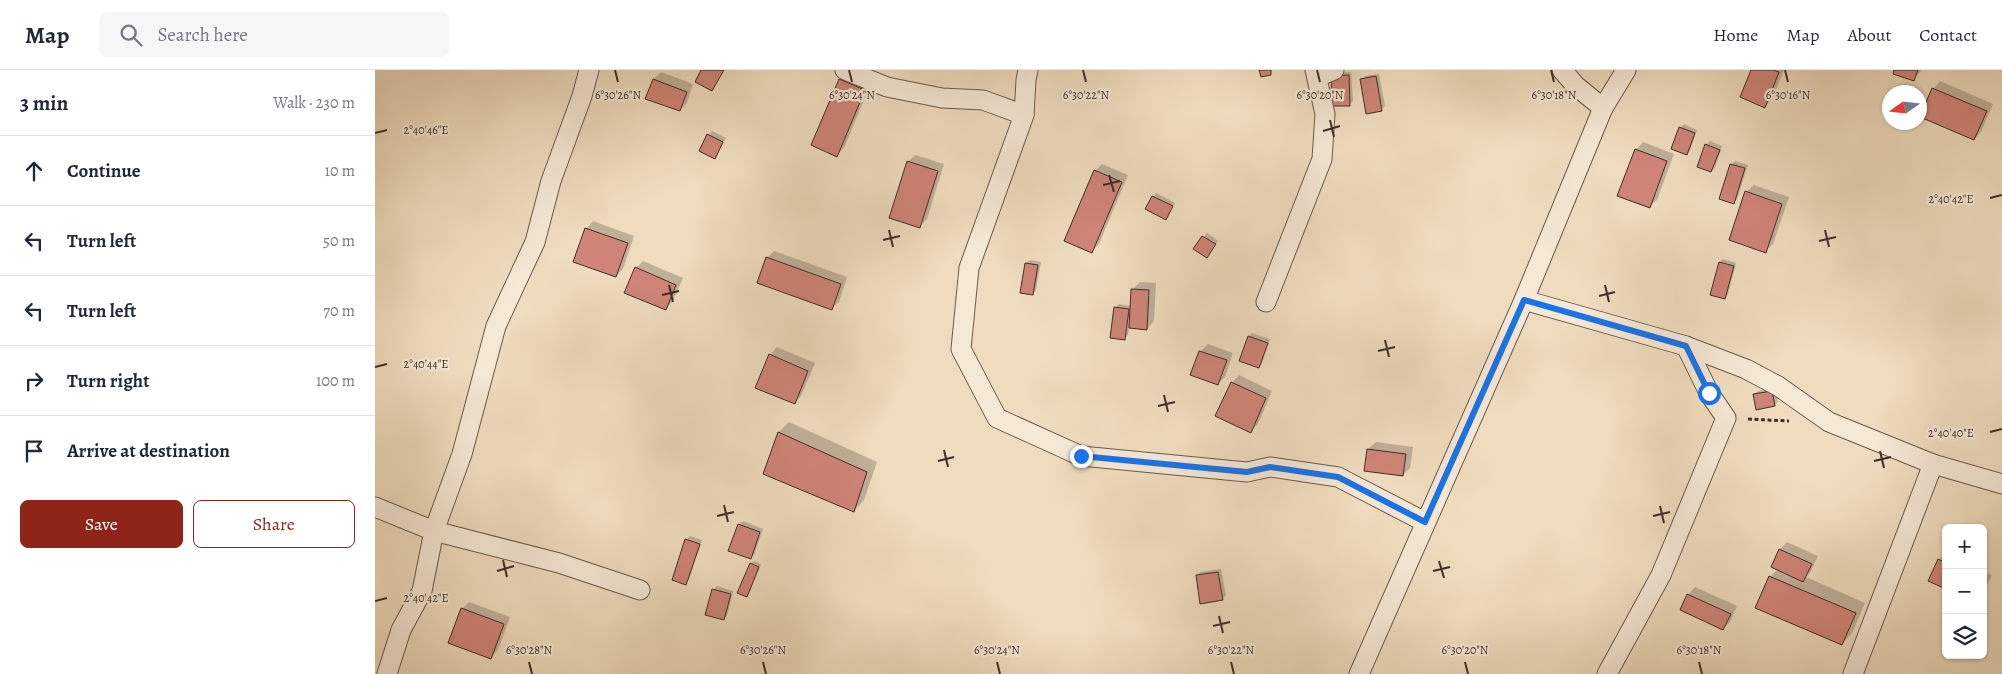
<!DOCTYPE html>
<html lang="en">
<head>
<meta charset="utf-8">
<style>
	body { margin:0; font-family:Alegreya,serif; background:#f6f6f7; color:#1f2937 }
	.controls { position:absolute; right:15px; bottom:15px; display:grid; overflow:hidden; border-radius:8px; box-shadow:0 1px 4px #0004 }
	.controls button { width:45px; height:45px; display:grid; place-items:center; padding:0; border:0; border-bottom:1px solid #e0e1e3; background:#fff; color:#1f2937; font:25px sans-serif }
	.compass { position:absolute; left:1507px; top:15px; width:45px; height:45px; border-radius:50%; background:#fff; box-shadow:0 1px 4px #0004; rotate:256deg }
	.stop { position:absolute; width:15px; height:15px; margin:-11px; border:4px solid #1a73e8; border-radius:50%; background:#fff }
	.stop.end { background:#1a73e8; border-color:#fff; box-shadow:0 1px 5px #0008 }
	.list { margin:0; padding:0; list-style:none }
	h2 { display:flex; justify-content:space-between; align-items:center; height:65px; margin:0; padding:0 20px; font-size:21px }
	h2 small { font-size:16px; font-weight:400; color:#747a83 }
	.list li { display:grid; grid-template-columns:32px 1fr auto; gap:15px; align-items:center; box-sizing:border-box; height:70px; padding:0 20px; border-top:1px solid #e0e1e3 }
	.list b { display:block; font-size:19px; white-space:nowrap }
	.list em { font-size:16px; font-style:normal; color:#747a83 }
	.actions { display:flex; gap:10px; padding:15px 20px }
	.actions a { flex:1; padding:11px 0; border:1px solid #8f2418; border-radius:8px; text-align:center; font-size:18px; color:#8f2418 }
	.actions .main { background:#8f2418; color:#fff }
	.icon { flex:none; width:28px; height:28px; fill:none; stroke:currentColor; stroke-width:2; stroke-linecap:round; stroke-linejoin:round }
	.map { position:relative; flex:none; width:1627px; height:604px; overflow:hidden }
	header { display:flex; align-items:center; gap:30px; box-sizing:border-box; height:70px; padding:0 25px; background:#fff; border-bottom:1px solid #e0e1e3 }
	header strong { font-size:24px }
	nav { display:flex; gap:28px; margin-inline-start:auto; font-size:18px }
	.search { width:350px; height:45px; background:#f6f6f7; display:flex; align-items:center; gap:12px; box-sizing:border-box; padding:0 18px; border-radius:8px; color:#747a83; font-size:19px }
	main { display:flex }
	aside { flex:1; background:#fff }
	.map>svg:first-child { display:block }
	.shadow { fill:#0003 }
	.building { fill:#cf8477; stroke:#3c2f29 }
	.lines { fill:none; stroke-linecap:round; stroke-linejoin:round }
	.minor-casing { stroke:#695a4e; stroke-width:21 }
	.path { stroke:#3c2f29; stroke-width:3; stroke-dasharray:4 2.5; stroke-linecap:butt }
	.minor { stroke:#f5e8d5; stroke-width:19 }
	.route { stroke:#1a73e8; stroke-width:6 }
	.ticks { fill:none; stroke:#3c2f29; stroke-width:2 }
	.ticks-label { font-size:12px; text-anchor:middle; fill:#3c2f29; stroke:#f5e8d5; stroke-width:4.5; stroke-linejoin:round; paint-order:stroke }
</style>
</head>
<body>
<header>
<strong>Map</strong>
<div class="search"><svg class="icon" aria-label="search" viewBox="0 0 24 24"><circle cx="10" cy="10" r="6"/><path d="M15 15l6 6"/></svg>Search here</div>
<nav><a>Home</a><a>Map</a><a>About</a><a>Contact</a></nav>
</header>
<main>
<aside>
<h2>3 min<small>Walk · 230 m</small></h2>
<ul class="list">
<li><svg class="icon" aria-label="ahead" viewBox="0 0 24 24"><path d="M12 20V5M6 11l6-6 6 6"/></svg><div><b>Continue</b></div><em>10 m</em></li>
<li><svg class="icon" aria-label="left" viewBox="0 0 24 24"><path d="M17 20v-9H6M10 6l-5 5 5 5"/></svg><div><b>Turn left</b></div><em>50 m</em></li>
<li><svg class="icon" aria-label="left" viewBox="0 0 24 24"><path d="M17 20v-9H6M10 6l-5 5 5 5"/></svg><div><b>Turn left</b></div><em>70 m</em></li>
<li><svg class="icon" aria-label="right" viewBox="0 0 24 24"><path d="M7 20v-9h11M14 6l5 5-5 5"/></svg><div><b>Turn right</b></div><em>100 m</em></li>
<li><svg class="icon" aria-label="arrive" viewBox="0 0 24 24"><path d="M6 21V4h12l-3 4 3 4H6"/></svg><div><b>Arrive at destination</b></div></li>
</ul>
<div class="actions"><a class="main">Save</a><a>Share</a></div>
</aside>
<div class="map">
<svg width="1627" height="604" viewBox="0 0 1627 604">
	<rect width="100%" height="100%" fill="#efdcbe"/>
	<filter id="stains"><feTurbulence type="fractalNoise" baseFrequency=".004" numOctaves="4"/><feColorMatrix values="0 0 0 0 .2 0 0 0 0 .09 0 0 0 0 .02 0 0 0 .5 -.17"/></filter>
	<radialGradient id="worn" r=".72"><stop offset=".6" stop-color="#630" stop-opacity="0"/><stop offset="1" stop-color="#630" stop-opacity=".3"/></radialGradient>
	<g class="shadow">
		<polygon points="1378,0 1409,0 1397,29 1390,36"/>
		<polygon points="1520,0 1547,0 1538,10"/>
		<polygon points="286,2 318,14 312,33 305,40 279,9"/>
		<polygon points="472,2 496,13 469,78 462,85 465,10"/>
		<polygon points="976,2 978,31 975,34 960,3"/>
		<polygon points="1004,4 1010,36 1006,40 986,10 990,6"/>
		<polygon points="1565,11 1618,34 1606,62 1599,69 1546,47 1558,19"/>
		<polygon points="1309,54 1322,60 1315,80 1312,83 1305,58"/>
		<polygon points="337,61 351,68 340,87 326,80"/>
		<polygon points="1335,71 1347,76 1340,98 1336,101 1331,75"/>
		<polygon points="1268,72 1299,84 1282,130 1274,137 1261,80"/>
		<polygon points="540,85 569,94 552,149 545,156 533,92"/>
		<polygon points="1360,91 1373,95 1362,129 1359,132 1357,94"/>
		<polygon points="727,94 753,105 724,174 717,181 720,101"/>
		<polygon points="1379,115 1414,127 1398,174 1390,181 1371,122"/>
		<polygon points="781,123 800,133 790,148 772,138"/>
		<polygon points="218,151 259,166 248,199 241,206 211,159"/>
		<polygon points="832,163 843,171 832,186 820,178"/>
		<polygon points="399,181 472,207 464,232 456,239 392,188"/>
		<polygon points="1348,189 1361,193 1353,224 1350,228 1345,192"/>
		<polygon points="655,190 666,192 661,220 658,224 651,193"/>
		<polygon points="268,191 308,208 298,231 290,239 261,198"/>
		<polygon points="765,212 781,213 779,251 772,259 754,257 753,265 749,268 740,238 744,234 757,236 758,219"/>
		<polygon points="877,263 895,269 887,293 884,297 874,266"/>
		<polygon points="833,274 858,283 850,307 842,314 817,304 826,281"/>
		<polygon points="402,277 440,293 426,326 419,333 395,285"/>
		<polygon points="864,305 897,321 883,354 875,361 857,313"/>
		<polygon points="1400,318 1403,332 1399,335 1380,324 1383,321"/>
		<polygon points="414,352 502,392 489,430 479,441 390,403 404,362"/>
		<polygon points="1001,372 1038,377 1035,398 1028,405 993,379"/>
		<polygon points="368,451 388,459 379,485 375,488 364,455"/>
		<polygon points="315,466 327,470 314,510 310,513 311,470"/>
		<polygon points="1412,472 1443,486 1435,503 1431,507 1490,533 1477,563 1467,574 1395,507 1403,499 1398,496 1405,479"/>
		<polygon points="1571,483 1571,518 1564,490"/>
		<polygon points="379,491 386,494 375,522 371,526 376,494"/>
		<polygon points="846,499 851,525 847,529 822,506 825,502"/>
		<polygon points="1608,501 1617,505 1608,522"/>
		<polygon points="342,516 358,521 352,546 348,549 338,520"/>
		<polygon points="1320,517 1362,536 1355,552 1348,559 1313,525"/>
		<polygon points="94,532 135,547 123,580 116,587 87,539"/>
	</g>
	<g class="building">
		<polygon points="326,0 349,0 337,21 320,12"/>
		<polygon points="884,0 896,0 896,5 886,7"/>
		<polygon points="1376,0 1398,0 1404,2 1390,38 1365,27"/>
		<polygon points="1519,0 1543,0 1539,11 1518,4"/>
		<polygon points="974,5 975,36 957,36 956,6"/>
		<polygon points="1001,6 1007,41 991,44 985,9"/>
		<polygon points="278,9 312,22 305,41 270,29"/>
		<polygon points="464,9 490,20 462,87 436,75"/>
		<polygon points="1557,18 1612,41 1599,70 1545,47"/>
		<polygon points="1304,57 1320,63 1312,85 1296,79"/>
		<polygon points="332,64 348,72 340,89 324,81"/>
		<polygon points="1330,74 1345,80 1336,102 1322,97"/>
		<polygon points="1260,79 1292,91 1275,138 1242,126"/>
		<polygon points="532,91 563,101 545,158 514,148"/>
		<polygon points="1355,94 1370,98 1359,134 1344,129"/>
		<polygon points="719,100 747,112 717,183 689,171"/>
		<polygon points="1370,121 1407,134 1391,183 1354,170"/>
		<polygon points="777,126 798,136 791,150 770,139"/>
		<polygon points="210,158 253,173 241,207 198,192"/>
		<polygon points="827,166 841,174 832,188 818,179"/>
		<polygon points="391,187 466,214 457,240 382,213"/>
		<polygon points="1344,192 1359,196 1350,229 1335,225"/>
		<polygon points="650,193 663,195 658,225 645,223"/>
		<polygon points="260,197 301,215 291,240 249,223"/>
		<polygon points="756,219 774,220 772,260 754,258"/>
		<polygon points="739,237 754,239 750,270 735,268"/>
		<polygon points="873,266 893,273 884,298 864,291"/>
		<polygon points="824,281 852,290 843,315 815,305"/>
		<polygon points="394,284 433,301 420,334 380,318"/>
		<polygon points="856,312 891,328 876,363 840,346"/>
		<polygon points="1397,321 1400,336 1381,340 1378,324"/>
		<polygon points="403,362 492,402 479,442 388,404"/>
		<polygon points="992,379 1031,384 1028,406 989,401"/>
		<polygon points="363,454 385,462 376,489 353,481"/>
		<polygon points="310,469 325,474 311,515 297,510"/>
		<polygon points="1404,479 1437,494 1428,512 1396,497"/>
		<polygon points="1563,489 1571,493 1571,519 1553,511"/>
		<polygon points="375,493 384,497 372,527 362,523"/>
		<polygon points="843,502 848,530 825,534 821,505"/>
		<polygon points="1394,506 1481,543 1467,575 1380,538"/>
		<polygon points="337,519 356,524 349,550 330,545"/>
		<polygon points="1312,524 1356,544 1348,560 1305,540"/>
		<polygon points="86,538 129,554 116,589 73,573"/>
	</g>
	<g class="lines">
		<defs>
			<g id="minor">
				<polyline points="214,0 207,26 176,111 160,172 121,256 87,384 59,461 184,493 265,520"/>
				<polyline points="470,0 512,17 567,28 608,30 649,45 594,198 586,279 622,348 706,386 872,402 895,397 963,407 1050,452"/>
				<polyline points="942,7 959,0"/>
				<polyline points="1228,38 1251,0"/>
				<polyline points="649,45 651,10 653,0"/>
				<polyline points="1149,230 1311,276 1371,299 1403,316 1454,352 1558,394 1627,414"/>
				<polyline points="891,232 947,89 950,44 940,0"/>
				<polyline points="0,437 59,461 47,521 26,560 12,604"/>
				<polyline points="984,604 1149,230 1228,38 1201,16 1187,0"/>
				<polyline points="1232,604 1286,505 1351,348 1334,323 1311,276"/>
				<polyline points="1478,604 1558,394"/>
			</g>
		</defs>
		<use href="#minor" class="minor-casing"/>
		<polyline class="path" points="1373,349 1414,351"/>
		<use href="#minor" class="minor"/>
	</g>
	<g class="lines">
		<polyline class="route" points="706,386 872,402 895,397 963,407 1050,452 1149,230 1311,276 1334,323"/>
	</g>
	<path class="ticks" d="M240,0L243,12M474,0L477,12M708,0L711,12M942,0L945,12M1176,0L1179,12M1410,0L1413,12M955,50L959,67M948,61L965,56M0,63L12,60M734,105L739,122M728,115L745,111M1615,128L1627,125M514,160L518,177M1450,160L1454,177M508,170L525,166M1444,171L1461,167M294,215L298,232M1230,215L1234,232M287,225L304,221M1224,226L1240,222M1010,270L1014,287M1003,281L1020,277M0,297L12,294M789,325L793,342M783,336L800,332M1615,362L1627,359M569,380L573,397M1505,381L1509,398M563,391L579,387M1499,391L1516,387M349,435L353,452M1285,436L1289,453M342,446L359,442M1278,446L1295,442M128,490L132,507M1064,491L1069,508M122,501L139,496M1058,501L1075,497M0,531L12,528M844,546L848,563M838,556L855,552M154,592L157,604M388,592L391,604M622,592L625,604M856,592L859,604M1090,592L1093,604M1324,592L1327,604"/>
	<g class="ticks-label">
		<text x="711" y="29">6°30'22"N</text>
		<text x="243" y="29">6°30'26"N</text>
		<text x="477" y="29">6°30'24"N</text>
		<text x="945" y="29">6°30'20"N</text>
		<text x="1179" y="29">6°30'18"N</text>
		<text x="1413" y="29">6°30'16"N</text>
		<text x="51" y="64">2°40'46"E</text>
		<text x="1576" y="133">2°40'42"E</text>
		<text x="51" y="298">2°40'44"E</text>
		<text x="1576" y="367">2°40'40"E</text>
		<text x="51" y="532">2°40'42"E</text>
		<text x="154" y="584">6°30'28"N</text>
		<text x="388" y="584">6°30'26"N</text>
		<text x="622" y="584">6°30'24"N</text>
		<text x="856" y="584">6°30'22"N</text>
		<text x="1090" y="584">6°30'20"N</text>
		<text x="1324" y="584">6°30'18"N</text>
	</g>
	<rect width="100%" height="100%" filter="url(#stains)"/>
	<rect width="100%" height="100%" fill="url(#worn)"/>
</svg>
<div class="controls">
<button>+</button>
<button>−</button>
<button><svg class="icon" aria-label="layers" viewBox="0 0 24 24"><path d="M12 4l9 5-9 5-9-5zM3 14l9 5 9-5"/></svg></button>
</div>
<svg class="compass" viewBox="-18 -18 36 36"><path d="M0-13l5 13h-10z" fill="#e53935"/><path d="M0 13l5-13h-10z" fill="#747a83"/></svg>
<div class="stop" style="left:1334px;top:323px"></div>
<div class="stop end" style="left:706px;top:386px"></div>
</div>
</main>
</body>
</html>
